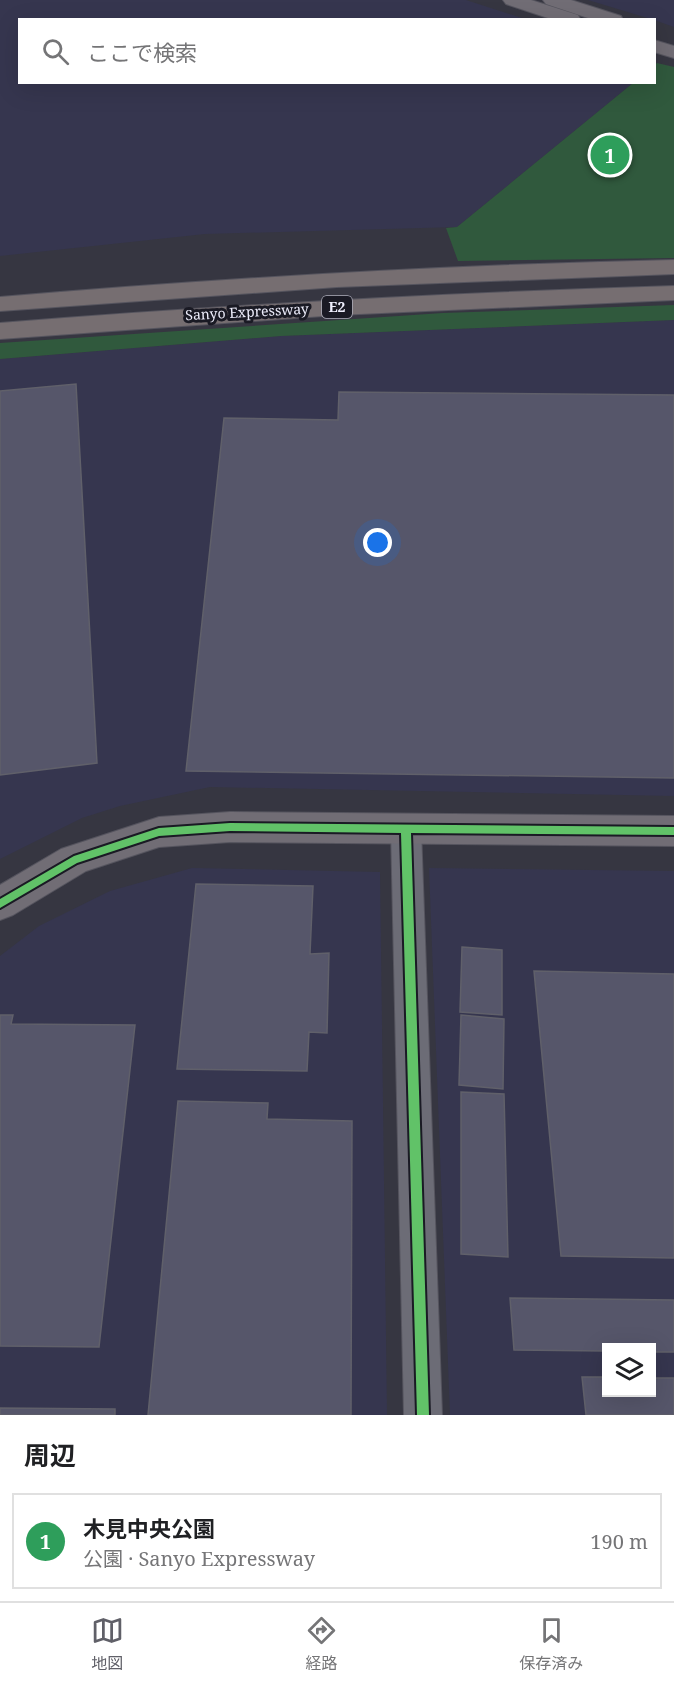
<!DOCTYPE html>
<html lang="ja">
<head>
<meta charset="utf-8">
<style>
	body { margin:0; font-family:"Noto Serif","Noto Sans JP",serif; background:#f2f2f2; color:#202124 }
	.controls { position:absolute; right:18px; bottom:18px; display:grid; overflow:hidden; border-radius:0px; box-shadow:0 6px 24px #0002 }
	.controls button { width:54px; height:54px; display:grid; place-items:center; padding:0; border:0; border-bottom:2px solid #e0e0e0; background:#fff; color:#202124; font:30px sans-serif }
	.you { position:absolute; left:378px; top:543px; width:21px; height:21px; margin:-15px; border:4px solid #fff; border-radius:50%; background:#1a73e8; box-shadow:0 0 0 9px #1a73e833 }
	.badge { display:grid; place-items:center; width:39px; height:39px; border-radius:50%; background:#606068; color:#fff; font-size:20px; font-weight:700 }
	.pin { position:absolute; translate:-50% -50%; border:3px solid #fff; box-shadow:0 2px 6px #0006 }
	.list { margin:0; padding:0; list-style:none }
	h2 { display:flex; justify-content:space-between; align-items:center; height:78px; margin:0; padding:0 24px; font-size:26px }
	h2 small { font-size:20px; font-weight:400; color:#757577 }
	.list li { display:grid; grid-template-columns:39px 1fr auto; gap:18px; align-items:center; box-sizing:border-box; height:96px; margin:0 12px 12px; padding:0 12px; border:2px solid #e0e0e0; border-radius:0px }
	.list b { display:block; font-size:22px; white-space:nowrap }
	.list p { margin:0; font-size:20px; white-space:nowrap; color:#757577 }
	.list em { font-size:20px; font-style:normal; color:#757577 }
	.icon { flex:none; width:33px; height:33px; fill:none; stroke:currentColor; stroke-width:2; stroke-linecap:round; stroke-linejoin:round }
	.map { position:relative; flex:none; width:674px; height:1415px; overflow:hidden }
	.search { position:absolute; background:#fff; box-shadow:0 6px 24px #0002; left:18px; right:18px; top:18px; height:66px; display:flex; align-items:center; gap:15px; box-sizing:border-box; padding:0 21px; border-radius:0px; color:#757577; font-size:22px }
	.sheet { height:186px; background:#fff }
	nav { display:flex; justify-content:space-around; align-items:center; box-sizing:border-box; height:84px; border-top:2px solid #e0e0e0; background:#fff; font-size:16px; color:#757577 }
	nav a { display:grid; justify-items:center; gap:3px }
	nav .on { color:#606068 }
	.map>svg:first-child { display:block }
	.built { fill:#36364f; fill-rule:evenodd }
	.green { fill:#30593d }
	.building { fill:#56566a; stroke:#60606a; stroke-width:1.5 }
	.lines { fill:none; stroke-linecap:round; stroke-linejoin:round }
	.street-casing { stroke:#55545e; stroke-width:2 }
	.secondary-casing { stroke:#55545e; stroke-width:2 }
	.highway-casing { stroke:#55545e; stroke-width:2 }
	.street { fill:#6c6c76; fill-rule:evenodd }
	.secondary { fill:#716d75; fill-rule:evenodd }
	.highway { fill:#766e71; fill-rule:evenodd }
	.cycleway-casing { stroke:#1a1a24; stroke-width:4 }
	.cycleway { fill:#61c268; fill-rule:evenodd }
	.labels { text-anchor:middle; stroke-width:6; stroke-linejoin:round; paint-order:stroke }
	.shield { fill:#1a1a24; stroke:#aeaebb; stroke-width:1.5 }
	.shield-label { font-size:14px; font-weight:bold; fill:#eeeefc }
	.far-street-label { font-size:14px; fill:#eeeefc; stroke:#1a1a24 }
</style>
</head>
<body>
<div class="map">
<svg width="674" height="1415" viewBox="0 0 674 1415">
	<rect width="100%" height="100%" fill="#363641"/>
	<g class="built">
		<polygon points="0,0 466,0 525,19 20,20 20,82 633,83 457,227 205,234 0,256"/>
		<polygon points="588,0 674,0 674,27 654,20"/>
		<polygon points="674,320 674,796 210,787 120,806 82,818 0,859 0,359 281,336"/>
		<polygon points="192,868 380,872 387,1415 0,1415 0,956 39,926 110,891"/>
		<path d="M429,868L674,871V1415H450ZM606,1348H652V1392H606Z"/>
	</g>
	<g class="green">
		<polygon points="657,63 674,67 674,258 458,261 446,228 457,227 633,83 654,82 655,65"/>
		<polygon points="674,305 674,320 281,336 0,359 0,343 443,313"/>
	</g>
	<g class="building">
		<polygon points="76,384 97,763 0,775 0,391"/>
		<polygon points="339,392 674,395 674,778 186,771 224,418 338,420"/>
		<polygon points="196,884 313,886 310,954 329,953 327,1033 309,1032 307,1071 177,1069"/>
		<polygon points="462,947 502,950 502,1015 460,1012"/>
		<polygon points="534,971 674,974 674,1258 561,1256"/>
		<polygon points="0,1015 13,1015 11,1024 135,1025 99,1347 0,1346"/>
		<polygon points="461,1015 504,1019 503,1089 459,1085"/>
		<polygon points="461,1092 504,1094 508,1257 461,1254"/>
		<polygon points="178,1101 268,1103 267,1119 352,1121 351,1415 148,1415"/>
		<polygon points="510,1298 674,1300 674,1352 652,1352 652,1348 606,1348 606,1351 514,1350"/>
		<polygon points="582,1377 606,1377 606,1392 652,1392 652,1378 674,1378 674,1415 586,1415"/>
		<polygon points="0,1408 115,1409 115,1415 0,1415"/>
	</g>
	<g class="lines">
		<defs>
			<polygon id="street" points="406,817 416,821 421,829 442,1415 404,1415 391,829 396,821"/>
			<g id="secondary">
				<polygon points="503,0 531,0 578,15 580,19 554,20 506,4"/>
				<polygon points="543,0 571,0 621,16 623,20 594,20 546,4"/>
				<polygon points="654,40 674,46 674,58 654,52"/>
				<polygon points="230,812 674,816 674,846 230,842 159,847 86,871 13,915 0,920 0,885 61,849 159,817"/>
			</g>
			<g id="highway">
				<path d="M674,260V274L337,287L0,311V297C224,278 449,265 674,260Z"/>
				<path d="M674,286V300L337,315L0,339V323C224,305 449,293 674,286Z"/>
			</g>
		</defs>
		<use href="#street" class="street-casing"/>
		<use href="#secondary" class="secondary-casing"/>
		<use href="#highway" class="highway-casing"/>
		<use href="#street" class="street"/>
		<use href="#secondary" class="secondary"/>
		<use href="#highway" class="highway"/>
		<defs>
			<polygon id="cycleway" points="230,823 674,827 674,835 411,833 429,1415 417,1415 401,833 230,831 159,836 77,863 0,908 0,899 74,856 159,828"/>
		</defs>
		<use href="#cycleway" class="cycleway-casing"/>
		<use href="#cycleway" class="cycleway"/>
	</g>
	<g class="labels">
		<rect class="shield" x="322" y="296" width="30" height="22" rx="4.5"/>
		<g class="shield-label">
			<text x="337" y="312">E2</text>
		</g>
		<g class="far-street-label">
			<text transform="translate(247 312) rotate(-3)" y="5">Sanyo Expressway</text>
		</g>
	</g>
</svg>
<div class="controls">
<button><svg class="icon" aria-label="layers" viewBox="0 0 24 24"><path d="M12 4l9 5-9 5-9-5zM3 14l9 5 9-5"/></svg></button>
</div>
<div class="you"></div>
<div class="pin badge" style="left:610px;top:155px;background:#2e9e5b">1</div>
<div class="search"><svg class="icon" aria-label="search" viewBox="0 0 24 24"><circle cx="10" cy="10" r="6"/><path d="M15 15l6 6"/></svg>ここで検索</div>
</div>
<section class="sheet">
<h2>周辺<small></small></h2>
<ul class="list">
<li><span class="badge" style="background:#2e9e5b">1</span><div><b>木見中央公園</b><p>公園 · Sanyo Expressway</p></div><em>190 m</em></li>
</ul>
</section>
<nav>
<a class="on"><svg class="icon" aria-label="map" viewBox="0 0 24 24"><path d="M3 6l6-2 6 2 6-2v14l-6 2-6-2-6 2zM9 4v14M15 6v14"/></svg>地図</a>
<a><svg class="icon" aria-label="directions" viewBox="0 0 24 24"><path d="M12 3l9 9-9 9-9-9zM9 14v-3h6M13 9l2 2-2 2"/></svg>経路</a>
<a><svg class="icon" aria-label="saved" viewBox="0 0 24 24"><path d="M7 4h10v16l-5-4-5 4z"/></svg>保存済み</a>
</nav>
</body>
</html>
